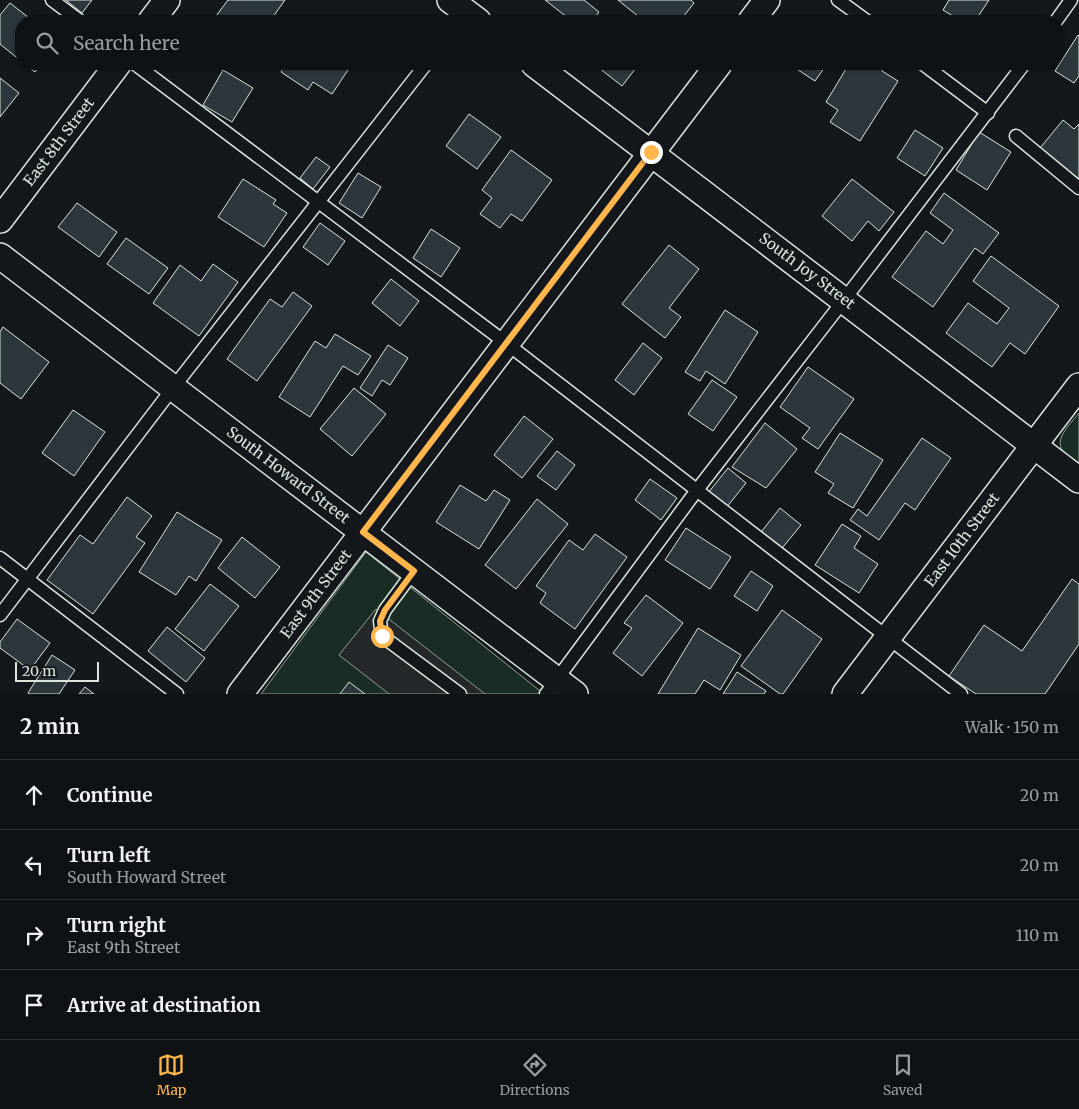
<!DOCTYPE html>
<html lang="en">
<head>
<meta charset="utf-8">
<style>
	body { margin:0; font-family:Merriweather,serif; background:#1d2022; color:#f1f3f6 }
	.scale { position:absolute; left:15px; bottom:12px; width:84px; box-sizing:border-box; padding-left:5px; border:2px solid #d8e6dc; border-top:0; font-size:14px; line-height:18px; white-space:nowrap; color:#d8e6dc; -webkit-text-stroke:4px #14181c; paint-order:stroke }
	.stop { position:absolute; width:15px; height:15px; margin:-11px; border:4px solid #ffb74d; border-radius:50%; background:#fff }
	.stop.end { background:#ffb74d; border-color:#fff; box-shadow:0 1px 5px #0008 }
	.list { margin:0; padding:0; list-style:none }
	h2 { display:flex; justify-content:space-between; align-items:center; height:65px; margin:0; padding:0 20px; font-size:21px }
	h2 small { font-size:16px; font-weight:400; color:#9b9ea0 }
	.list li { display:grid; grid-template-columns:32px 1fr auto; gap:15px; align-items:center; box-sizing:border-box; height:70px; padding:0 20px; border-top:1px solid #2f3234 }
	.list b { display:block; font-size:19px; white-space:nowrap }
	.list p { margin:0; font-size:16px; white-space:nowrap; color:#9b9ea0 }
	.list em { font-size:16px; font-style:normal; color:#9b9ea0 }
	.icon { flex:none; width:28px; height:28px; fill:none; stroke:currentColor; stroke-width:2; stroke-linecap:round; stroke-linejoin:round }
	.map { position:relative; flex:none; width:1079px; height:694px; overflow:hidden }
	.search { position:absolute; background:#0f1215; box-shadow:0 1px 4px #0004; left:15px; right:15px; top:15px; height:55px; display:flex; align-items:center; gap:12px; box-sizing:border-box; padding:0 18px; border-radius:20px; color:#9b9ea0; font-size:19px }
	.sheet { height:345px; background:#0f1215 }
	nav { display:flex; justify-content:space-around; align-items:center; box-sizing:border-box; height:70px; border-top:1px solid #2f3234; background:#0f1215; font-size:14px; color:#9b9ea0 }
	nav a { display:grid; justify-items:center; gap:2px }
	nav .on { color:#ffb74d }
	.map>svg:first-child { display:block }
	.green { fill:#1a2d24; stroke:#939e99 }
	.parking { fill:#24282b; stroke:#939e99 }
	.building { fill:#2c363c; stroke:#d8e6dc }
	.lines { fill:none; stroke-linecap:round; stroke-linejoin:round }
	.service-casing { stroke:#d8e6dc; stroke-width:15 }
	.minor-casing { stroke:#d8e6dc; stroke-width:28 }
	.service { stroke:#14181c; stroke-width:12 }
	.minor { stroke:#14181c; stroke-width:25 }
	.route { stroke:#ffb74d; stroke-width:6 }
	.labels { text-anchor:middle; stroke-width:4; stroke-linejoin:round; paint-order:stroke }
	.street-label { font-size:15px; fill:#d8e6dc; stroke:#14181c }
</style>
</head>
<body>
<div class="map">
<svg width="1079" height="694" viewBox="0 0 1079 694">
	<rect width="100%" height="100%" fill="#14181c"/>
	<g class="green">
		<path d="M1079,413V463C1074,459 1067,456 1063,451C1053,439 1072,422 1079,413Z"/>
		<polygon points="366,552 544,694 261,694"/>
	</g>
	<polygon class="parking" points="376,609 485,694 389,694 339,655"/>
	<g class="building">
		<polygon points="66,0 92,0 82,13"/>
		<polygon points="228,0 285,0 270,21 215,21 213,20"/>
		<polygon points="545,0 584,0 599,12 592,21 572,21"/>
		<polygon points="618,0 691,0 694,3 680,21 644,21"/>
		<polygon points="949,0 989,0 975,21 961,21 943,10"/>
		<polygon points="10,3 33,21 21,21 21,61 0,44 0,15"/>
		<polygon points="1078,35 1079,36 1079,76 1074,83 1055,71"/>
		<polygon points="24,64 41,64 35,72"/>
		<polygon points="286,64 352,64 332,94 313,82 308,90 281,72"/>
		<polygon points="594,64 639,64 622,86"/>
		<polygon points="789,64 827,64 815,81"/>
		<polygon points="849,64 887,64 882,71 898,81 860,141 830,122 838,110 826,102"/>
		<polygon points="223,70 253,88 232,122 203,105"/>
		<polygon points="0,78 19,93 0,117"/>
		<polygon points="469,114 501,137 477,169 446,146"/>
		<polygon points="1063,120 1074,129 1079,124 1079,187 1036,153"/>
		<polygon points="915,130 943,148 925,176 897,158"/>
		<polygon points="979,132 1011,152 987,190 956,170"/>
		<polygon points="511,150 552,180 522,221 511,214 500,228 480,214 492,198 482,190"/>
		<polygon points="316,157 330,167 313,189 300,178"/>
		<polygon points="358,173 381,187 362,218 339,203"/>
		<polygon points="243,179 276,200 273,204 287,213 264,247 218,217"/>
		<polygon points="852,179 894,212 879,231 868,221 852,241 822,216"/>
		<polygon points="944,193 999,233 983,254 975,248 933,307 892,277 926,231 943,244 953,230 930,213"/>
		<polygon points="77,203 117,232 99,257 58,227"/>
		<polygon points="320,223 345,241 328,265 303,247"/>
		<polygon points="431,229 460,248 441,277 413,258"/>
		<polygon points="126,238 168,268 149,294 107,264"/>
		<polygon points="669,245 699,269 669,308 681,317 665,338 622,304"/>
		<polygon points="991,256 1059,306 1025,354 1010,343 992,367 946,333 968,303 997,324 1009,308 973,281"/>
		<polygon points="213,264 238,282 199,336 153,303 180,265 201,281"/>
		<polygon points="391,279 419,301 400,326 372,303"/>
		<polygon points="293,292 312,306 257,381 227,359 270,299 282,307"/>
		<polygon points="725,310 758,332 725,384 706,371 700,381 685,372"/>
		<polygon points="3,327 49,362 21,399 0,383 0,332"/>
		<polygon points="335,334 371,356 358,375 343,366 310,417 279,397 315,341 326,348"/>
		<polygon points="643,343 662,358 634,395 615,380"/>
		<polygon points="388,345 408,358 390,385 382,380 372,396 360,388"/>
		<polygon points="808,367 854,399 818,449 802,438 810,428 780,407"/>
		<polygon points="712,380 737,397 713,431 688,414"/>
		<polygon points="354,388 386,414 352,456 320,429"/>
		<polygon points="73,410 105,432 74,476 42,453"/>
		<polygon points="524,416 553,439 522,478 494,455"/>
		<polygon points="765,423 797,449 766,488 732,467"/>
		<polygon points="840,433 883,460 853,508 828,493 834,484 815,472"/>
		<polygon points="922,438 951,458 915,510 905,503 879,540 850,520 858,509 867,516"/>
		<polygon points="557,451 575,465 556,490 537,476"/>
		<polygon points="728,468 746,483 726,508 708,493"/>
		<polygon points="650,479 677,498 661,520 635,500"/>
		<polygon points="460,485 486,501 494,490 510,500 479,549 436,522"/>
		<polygon points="127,497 152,516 136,537 145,543 93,614 47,580 80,535 93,544"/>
		<polygon points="537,499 568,524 516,589 485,565"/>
		<polygon points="780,508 801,525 779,552 758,536"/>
		<polygon points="177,512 222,540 196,581 189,576 176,595 139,572"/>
		<polygon points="842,524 861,536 854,548 878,564 859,593 815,565"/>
		<polygon points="686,528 731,557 710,589 665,560"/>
		<polygon points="595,534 627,557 575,629 540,603 546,593 536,586 569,540 583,550"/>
		<polygon points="242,537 280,567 255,598 218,568"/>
		<polygon points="751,571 773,586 757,611 734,596"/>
		<polygon points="1072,579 1079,584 1079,644 1045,694 976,694 949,676 984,625 1022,651"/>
		<polygon points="210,584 239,606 204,651 175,629"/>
		<polygon points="646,595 683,623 642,676 613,653 632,628 624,623"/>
		<polygon points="782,610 822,639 783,694 780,694 741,666"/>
		<polygon points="17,619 50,643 30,670 0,648 0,642"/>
		<polygon points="167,627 205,658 186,682 148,651"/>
		<polygon points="698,628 741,655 720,690 704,680 695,694 658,694"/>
		<polygon points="52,655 75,670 59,694 30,694 28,693"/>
		<polygon points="737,672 766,691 764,694 723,694"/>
		<polygon points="349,682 365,694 340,694"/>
		<polygon points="85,687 94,694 79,694"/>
	</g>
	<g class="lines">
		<defs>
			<g id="service">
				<polyline points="52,0 80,21"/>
				<polyline points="838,0 867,21"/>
				<polyline points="1056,21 1071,0"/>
				<polyline points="135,64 506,343 961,694"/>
				<polyline points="923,64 988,113"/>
				<polyline points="1016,136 1079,188"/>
				<polyline points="0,558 177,694"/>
				<polyline points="414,571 385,610 380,621 382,636 460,694"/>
				<polyline points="0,615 173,388 426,64"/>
				<polyline points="546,694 697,490 844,300 1024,64"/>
			</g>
			<g id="minor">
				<polyline points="450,0 478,21"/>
				<polyline points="151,21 167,0"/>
				<polyline points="751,21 767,0"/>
				<polyline points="534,64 1079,480"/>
				<polyline points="0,220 118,64"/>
				<polyline points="0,256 575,694"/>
				<polyline points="240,694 719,64"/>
				<polyline points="845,694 1079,386"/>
			</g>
		</defs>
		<use href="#service" class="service-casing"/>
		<use href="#minor" class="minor-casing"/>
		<use href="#service" class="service"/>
		<use href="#minor" class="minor"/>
	</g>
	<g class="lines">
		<polyline class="route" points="382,636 380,621 385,610 414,571 363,532 651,152"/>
	</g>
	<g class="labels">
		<g class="street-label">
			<text transform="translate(59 142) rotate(-53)" y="5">East 8th Street</text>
			<text transform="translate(807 271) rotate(37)" y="5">South Joy Street</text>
			<text transform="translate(288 475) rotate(37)" y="5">South Howard Street</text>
			<text transform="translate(962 540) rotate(-53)" y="5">East 10th Street</text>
			<text transform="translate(316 594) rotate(-53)" y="5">East 9th Street</text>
		</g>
	</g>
</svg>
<div class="scale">20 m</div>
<div class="stop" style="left:382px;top:636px"></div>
<div class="stop end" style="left:651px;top:152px"></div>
<div class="search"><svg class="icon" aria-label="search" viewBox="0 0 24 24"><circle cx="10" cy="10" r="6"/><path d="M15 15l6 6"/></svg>Search here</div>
</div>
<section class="sheet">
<h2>2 min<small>Walk · 150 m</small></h2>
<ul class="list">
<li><svg class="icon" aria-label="ahead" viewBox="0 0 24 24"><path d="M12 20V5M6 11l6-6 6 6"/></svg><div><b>Continue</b></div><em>20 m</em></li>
<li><svg class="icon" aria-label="left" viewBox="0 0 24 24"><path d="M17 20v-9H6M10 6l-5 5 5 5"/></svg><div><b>Turn left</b><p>South Howard Street</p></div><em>20 m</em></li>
<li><svg class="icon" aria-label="right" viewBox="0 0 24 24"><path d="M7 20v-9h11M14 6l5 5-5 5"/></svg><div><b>Turn right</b><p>East 9th Street</p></div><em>110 m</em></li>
<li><svg class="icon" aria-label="arrive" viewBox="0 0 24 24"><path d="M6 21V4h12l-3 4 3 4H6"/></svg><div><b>Arrive at destination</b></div></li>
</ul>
</section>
<nav>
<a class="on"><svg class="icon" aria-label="map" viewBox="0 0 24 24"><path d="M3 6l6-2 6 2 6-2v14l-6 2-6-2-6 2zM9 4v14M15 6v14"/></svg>Map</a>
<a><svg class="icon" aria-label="directions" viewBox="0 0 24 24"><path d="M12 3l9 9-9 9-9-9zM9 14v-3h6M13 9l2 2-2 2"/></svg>Directions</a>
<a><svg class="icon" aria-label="saved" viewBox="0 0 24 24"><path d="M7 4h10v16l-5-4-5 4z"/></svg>Saved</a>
</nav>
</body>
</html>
